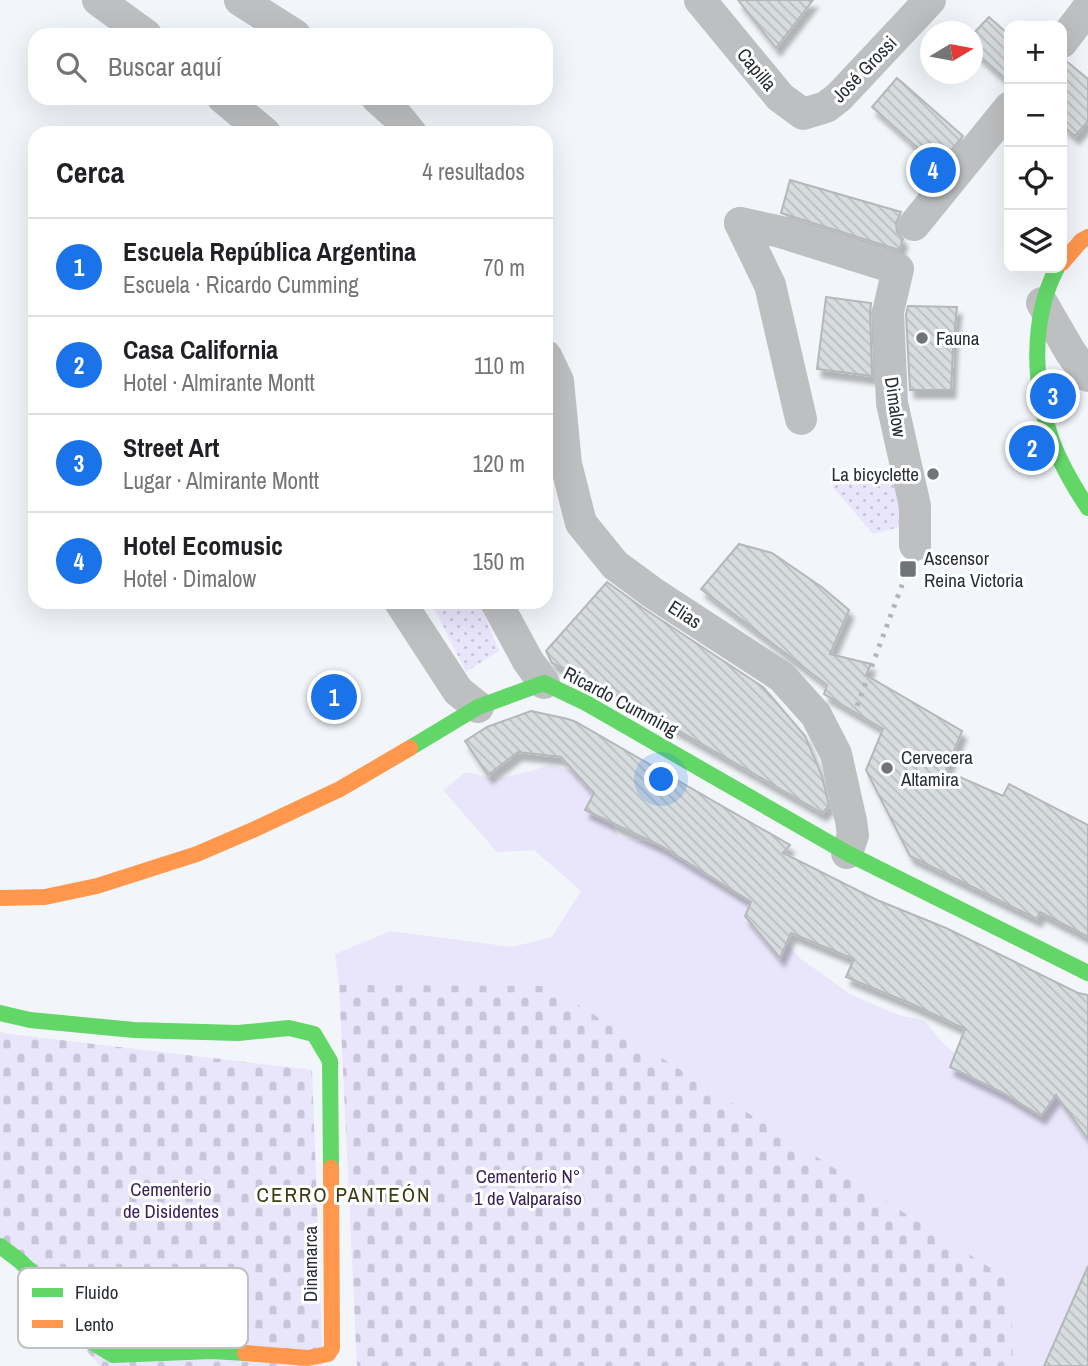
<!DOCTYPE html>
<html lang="es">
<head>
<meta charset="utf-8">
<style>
	body { margin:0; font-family:"Archivo Narrow",sans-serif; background:#f2f2f2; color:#202124 }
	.controls { position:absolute; right:21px; top:21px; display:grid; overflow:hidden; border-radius:14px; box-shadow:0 7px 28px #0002 }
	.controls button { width:63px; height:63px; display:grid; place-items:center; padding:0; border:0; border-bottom:2px solid #e0e0e0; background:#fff; color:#202124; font:35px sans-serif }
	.compass { position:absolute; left:920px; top:21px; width:63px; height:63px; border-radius:50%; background:#fff; box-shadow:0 7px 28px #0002; rotate:80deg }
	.you { position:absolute; left:662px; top:780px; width:24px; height:24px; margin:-18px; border:5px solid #fff; border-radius:50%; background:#1a73e8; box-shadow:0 0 0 10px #1a73e833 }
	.badge { display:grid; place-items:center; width:46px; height:46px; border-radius:50%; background:#1a73e8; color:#fff; font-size:23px; font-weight:700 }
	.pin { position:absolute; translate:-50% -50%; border:4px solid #fff; box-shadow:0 2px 7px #0006 }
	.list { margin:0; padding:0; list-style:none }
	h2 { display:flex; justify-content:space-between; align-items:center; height:91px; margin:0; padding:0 28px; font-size:30px }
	h2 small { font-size:23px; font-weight:400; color:#757577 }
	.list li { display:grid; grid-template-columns:46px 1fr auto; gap:21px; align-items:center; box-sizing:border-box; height:98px; padding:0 28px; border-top:2px solid #e0e0e0 }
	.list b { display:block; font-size:26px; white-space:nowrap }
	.list p { margin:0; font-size:23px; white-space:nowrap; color:#757577 }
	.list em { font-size:23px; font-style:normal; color:#757577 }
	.icon { flex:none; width:38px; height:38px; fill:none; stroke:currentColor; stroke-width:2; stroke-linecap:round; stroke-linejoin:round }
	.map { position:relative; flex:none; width:1088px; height:1366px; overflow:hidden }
	.search { position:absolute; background:#fff; box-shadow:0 7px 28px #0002; left:28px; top:28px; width:525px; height:77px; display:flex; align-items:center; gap:18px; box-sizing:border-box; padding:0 24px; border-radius:21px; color:#757577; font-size:26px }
	.panel { position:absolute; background:#fff; box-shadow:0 7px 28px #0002; left:28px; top:126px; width:525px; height:483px; border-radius:21px }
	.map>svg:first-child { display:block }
	.green { fill:#e9e5fb }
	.cemetery { fill:url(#cemetery-stones) }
	.park { fill:url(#park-dots) }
	.building { fill:url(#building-back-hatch); stroke:#b4b8bb; stroke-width:2; filter:url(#shadow) }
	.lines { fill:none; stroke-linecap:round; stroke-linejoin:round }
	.street { stroke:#bebfc1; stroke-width:32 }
	.fast { stroke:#63d668; stroke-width:16 }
	.slow { stroke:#ff974d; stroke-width:16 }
	.rail { stroke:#b4b5b8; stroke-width:5; stroke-dasharray:3.5 7; stroke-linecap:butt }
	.poi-dot { fill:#707579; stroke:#fff; stroke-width:2.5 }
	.labels { text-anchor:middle; stroke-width:6; stroke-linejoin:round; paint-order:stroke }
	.street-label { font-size:19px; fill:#2a2f33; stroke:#fff }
	.poi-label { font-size:19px; fill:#2a2f33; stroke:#fff; text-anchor:start }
	.park-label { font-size:19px; fill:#3a235c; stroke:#fff }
	.neighbourhood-label { font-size:21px; letter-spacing:2px; fill:#3c3d14; stroke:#fff }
	.key { fill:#fff; stroke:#bfc1c2; stroke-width:2 }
	.key-label { font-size:19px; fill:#2a2f33 }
</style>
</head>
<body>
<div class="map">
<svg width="1088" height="1366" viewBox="0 0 1088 1366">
	<defs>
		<pattern id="cemetery-stones" width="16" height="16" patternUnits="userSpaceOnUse" patternTransform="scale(1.75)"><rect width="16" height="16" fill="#e9e5fb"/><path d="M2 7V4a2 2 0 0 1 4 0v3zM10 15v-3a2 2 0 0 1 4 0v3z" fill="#c8c5d8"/></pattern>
		<pattern id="park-dots" width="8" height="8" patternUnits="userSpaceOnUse" patternTransform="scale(1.75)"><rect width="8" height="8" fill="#e9e5fb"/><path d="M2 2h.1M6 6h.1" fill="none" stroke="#c8c5d8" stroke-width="1.8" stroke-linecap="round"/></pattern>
		<pattern id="building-back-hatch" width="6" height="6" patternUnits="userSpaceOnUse" patternTransform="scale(1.75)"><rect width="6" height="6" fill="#d7dcdf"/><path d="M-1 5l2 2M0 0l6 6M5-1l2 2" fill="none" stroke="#b9bdc0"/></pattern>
		<filter id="shadow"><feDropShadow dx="4.5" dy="8" stdDeviation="2" flood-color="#0004"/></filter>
	</defs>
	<rect width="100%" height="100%" fill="#f2f6fa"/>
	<polygon class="green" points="549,765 589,775 619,837 676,848 748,882 765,921 801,959 850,994 898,1015 924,1020 941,1041 974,1071 1067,1089 1088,1109 1088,1301 1055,1366 1013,1366 1011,1281 549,986 339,985 335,954 391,931 512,947 552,937 581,891 534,850 497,852 443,790 466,772 496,779 531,771"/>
	<g class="cemetery">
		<polygon points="339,985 549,986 1011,1281 1013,1366 357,1366"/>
		<polygon points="0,1032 10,1034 312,1070 323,1366 100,1366 0,1252"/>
	</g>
	<g class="park">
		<polygon points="901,468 904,526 873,534 832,486"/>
		<polygon points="431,602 479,602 499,651 466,672"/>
	</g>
	<g class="building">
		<polygon points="738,0 813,0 776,48"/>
		<polygon points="989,17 1009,35 1009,82 972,49 972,35"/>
		<polygon points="1062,60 1065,60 1088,79 1088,121 1075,136 1062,125"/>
		<polygon points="897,78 963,136 938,166 872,107"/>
		<polygon points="790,180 901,212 896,223 897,232 903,239 899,250 781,213"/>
		<polygon points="826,297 871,303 870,313 872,376 817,369"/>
		<polygon points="908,306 957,307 953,347 951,390 910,390 906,314"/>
		<polygon points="739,544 772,553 823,588 849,610 830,654 871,664 866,675 962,731 946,771 1003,796 1009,784 1088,825 1088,937 1040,912 1037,919 910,856 866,770 883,729 824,694 827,685 701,589"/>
		<polygon points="607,582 643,608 763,687 805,736 822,776 829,806 822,813 597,684 552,663 546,651"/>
		<polygon points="531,711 568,719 576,722 790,845 783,853 877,900 946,928 1078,993 1088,995 1088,1139 1056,1095 1041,1116 1003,1093 950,1067 965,1029 914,1005 846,977 854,959 791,933 780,958 745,916 751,902 661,846 585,810 594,793 561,757 518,752 488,775 465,741 487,727"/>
		<polygon points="1088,1266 1088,1366 1044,1366"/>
	</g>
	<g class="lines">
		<g class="street">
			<polyline points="98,0 146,35"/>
			<polyline points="240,0 295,35"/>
			<polyline points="700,0 780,97 803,114 826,107 839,97 930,0"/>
			<polyline points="1062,42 1088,8"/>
			<polyline points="223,98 265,133"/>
			<polyline points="377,98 398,117 411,133"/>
			<polyline points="740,223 777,231 898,269 888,312 892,403 915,506 915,545"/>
			<polyline points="740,223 770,285 801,419"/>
			<polyline points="914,225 1009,108"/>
			<polyline points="1042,303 1071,353 1088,376"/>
			<polyline points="546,356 558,381 566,464 581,523 615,565 653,593 782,677 816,715 836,754 851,821 853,835 847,853"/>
			<polyline points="400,602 458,691 478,707"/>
			<polyline points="496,602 528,661 544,683"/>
		</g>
		<g class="fast">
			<path d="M1057,268C1030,319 1033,388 1052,441C1061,465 1074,487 1088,508"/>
			<polyline points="410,748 478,707 544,683 586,703 847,853 1088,973"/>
			<polyline points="0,1013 30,1020 134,1030 238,1033 289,1028 314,1034 330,1061 331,1168"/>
			<polyline points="0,1246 20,1261 46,1286 82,1336 113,1355 212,1351 245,1353"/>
		</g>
		<g class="slow">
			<polyline points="1062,263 1081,241 1088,237"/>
			<polyline points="0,898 45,897 97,886 197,854 255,829 340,789 410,748"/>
			<polyline points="245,1353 308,1358 328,1354 332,1348 331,1168"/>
		</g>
		<polyline class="rail" points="857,706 908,569"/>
	</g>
	<g class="poi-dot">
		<circle cx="922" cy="338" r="7"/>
		<circle cx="933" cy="474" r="7"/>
		<rect x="899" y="560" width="18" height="18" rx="3.5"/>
		<circle cx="887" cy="768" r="7"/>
	</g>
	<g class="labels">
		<g class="street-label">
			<text transform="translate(757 69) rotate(50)" y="7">Capilla</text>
			<text transform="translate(864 69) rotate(-46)" y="7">José Grossi</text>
			<text transform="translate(896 407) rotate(82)" y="7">Dimalow</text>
			<text transform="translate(685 614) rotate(33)" y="7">Elias</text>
			<text transform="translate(621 701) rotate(28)" y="7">Ricardo Cumming</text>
			<text transform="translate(310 1264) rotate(-90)" y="7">Dinamarca</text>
		</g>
		<g class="poi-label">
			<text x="936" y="345">Fauna</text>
			<text x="919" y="481" text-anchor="end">La bicyclette</text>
			<text x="924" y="565">Ascensor<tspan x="924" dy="22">Reina Victoria</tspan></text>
			<text x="901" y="764">Cervecera<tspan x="901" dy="22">Altamira</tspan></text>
		</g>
		<g class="park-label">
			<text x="528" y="1183">Cementerio N°<tspan x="528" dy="22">1 de Valparaíso</tspan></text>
			<text x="171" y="1196">Cementerio<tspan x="171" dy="22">de Disidentes</tspan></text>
		</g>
		<g class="neighbourhood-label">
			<text x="344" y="1202">CERRO PANTEÓN</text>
		</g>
	</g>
	<rect x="18" y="1268" width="230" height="80" rx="10" class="key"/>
	<rect x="32" y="1288" width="31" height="9" fill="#63d668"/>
	<rect x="32" y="1320" width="31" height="8" fill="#ff974d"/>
	<g class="key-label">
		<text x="75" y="1299">Fluido</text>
		<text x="75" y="1331">Lento</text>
	</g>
</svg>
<div class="controls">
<button>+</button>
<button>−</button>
<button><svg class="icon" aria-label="locate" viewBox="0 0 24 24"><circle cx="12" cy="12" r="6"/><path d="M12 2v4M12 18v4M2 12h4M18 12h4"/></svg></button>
<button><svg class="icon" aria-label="layers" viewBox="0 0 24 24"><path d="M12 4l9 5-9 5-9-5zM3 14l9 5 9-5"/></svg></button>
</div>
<svg class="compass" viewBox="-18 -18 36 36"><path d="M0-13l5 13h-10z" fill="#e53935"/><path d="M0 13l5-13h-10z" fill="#757577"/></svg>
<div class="you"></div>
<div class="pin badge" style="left:334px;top:697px">1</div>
<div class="pin badge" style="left:1032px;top:448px">2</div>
<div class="pin badge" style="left:1053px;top:396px">3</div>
<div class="pin badge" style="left:933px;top:170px">4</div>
<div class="search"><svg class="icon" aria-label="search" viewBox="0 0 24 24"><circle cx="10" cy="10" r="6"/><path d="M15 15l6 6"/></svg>Buscar aquí</div>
<section class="panel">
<h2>Cerca<small>4 resultados</small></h2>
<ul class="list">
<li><span class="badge">1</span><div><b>Escuela República Argentina</b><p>Escuela · Ricardo Cumming</p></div><em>70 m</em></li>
<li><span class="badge">2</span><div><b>Casa California</b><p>Hotel · Almirante Montt</p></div><em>110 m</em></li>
<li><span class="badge">3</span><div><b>Street Art</b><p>Lugar · Almirante Montt</p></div><em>120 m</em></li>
<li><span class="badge">4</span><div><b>Hotel Ecomusic</b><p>Hotel · Dimalow</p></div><em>150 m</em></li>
</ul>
</section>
</div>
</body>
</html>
